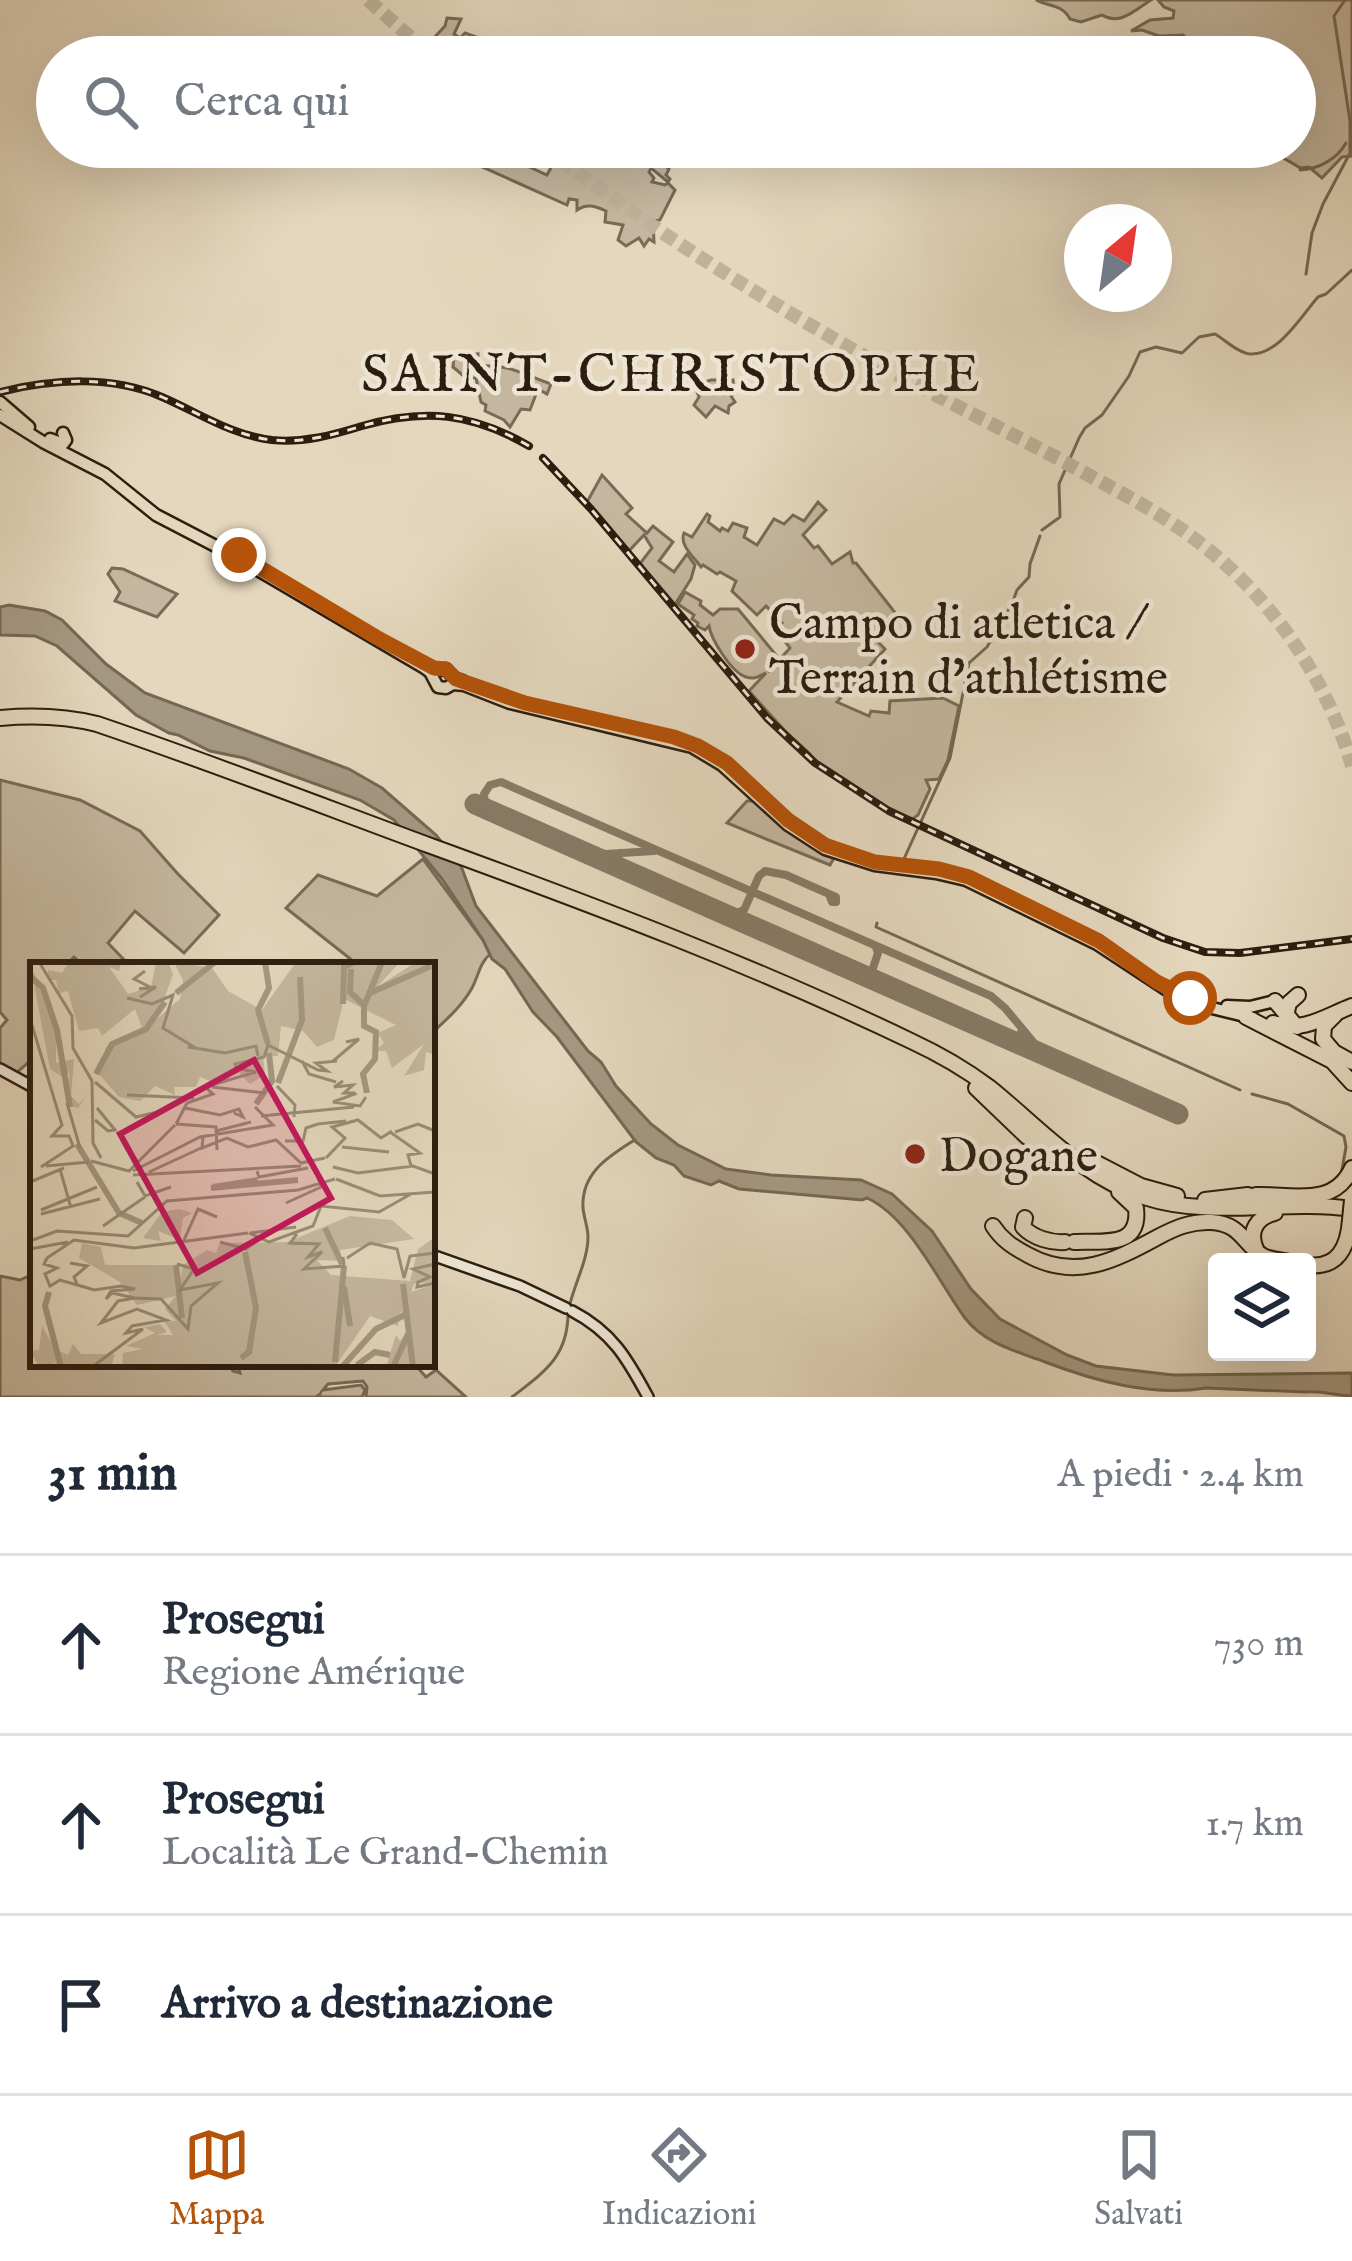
<!DOCTYPE html>
<html lang="it">
<head>
<meta charset="utf-8">
<style>
	body { margin:0; font-family:"IM FELL English",serif; background:#f2f2f3; color:#1f2937 }
	.controls { position:absolute; right:36px; bottom:36px; display:grid; overflow:hidden; border-radius:12px; box-shadow:0 12px 48px #0002 }
	.controls button { width:108px; height:108px; display:grid; place-items:center; padding:0; border:0; border-bottom:3px solid #e0e1e3; background:#fff; color:#1f2937; font:60px sans-serif }
	.compass { position:absolute; left:1064px; top:204px; width:108px; height:108px; border-radius:50%; background:#fff; box-shadow:0 12px 48px #0002; rotate:29deg }
	.stop { position:absolute; width:36px; height:36px; margin:-27px; border:9px solid #b45309; border-radius:50%; background:#fff }
	.stop.end { background:#b45309; border-color:#fff; box-shadow:0 3px 12px #0008 }
	.list { margin:0; padding:0; list-style:none }
	h2 { display:flex; justify-content:space-between; align-items:center; height:156px; margin:0; padding:0 48px; font-size:51px }
	h2 small { font-size:39px; font-weight:400; color:#747a83 }
	.list li { display:grid; grid-template-columns:78px 1fr auto; gap:36px; align-items:center; box-sizing:border-box; height:180px; padding:0 48px; border-top:3px solid #e0e1e3 }
	.list b { display:block; font-size:45px; white-space:nowrap }
	.list p { margin:0; font-size:39px; white-space:nowrap; color:#747a83 }
	.list em { font-size:39px; font-style:normal; color:#747a83 }
	.icon { flex:none; width:66px; height:66px; fill:none; stroke:currentColor; stroke-width:2; stroke-linecap:round; stroke-linejoin:round }
	.map { position:relative; flex:none; width:1352px; height:1397px; overflow:hidden }
	.search { position:absolute; background:#fff; box-shadow:0 12px 48px #0002; left:36px; right:36px; top:36px; height:132px; display:flex; align-items:center; gap:30px; box-sizing:border-box; padding:0 42px; border-radius:66px; color:#747a83; font-size:45px }
	.sheet { height:696px; background:#fff }
	nav { display:flex; justify-content:space-around; align-items:center; box-sizing:border-box; height:168px; border-top:3px solid #e0e1e3; background:#fff; font-size:33px; color:#747a83 }
	nav a { display:grid; justify-items:center; gap:6px }
	nav .on { color:#b45309 }
	.map>svg:first-child { display:block }
	.green { fill:#c5b79f; stroke:#786a57; stroke-width:3 }
	.water { fill:#a59882; stroke:#756754; stroke-width:3 }
	.lines { fill:none; stroke-linecap:round; stroke-linejoin:round }
	.stream { stroke:#756754; stroke-width:3 }
	.taxiway { stroke:#887a66; stroke-width:8 }
	.runway { stroke:#887a66; stroke-width:21 }
	.highway-tunnel { stroke:#bfb29a; stroke-width:14; stroke-dasharray:14 7; stroke-linecap:butt }
	.secondary-casing { stroke:#2c1d0f; stroke-width:14 }
	.primary-casing { stroke:#2c1d0f; stroke-width:15 }
	.highway-casing { stroke:#2c1d0f; stroke-width:18 }
	.secondary { stroke:#ede5d4; stroke-width:9 }
	.primary { stroke:#e4d7bd; stroke-width:10 }
	.highway { stroke:#e4d7bd; stroke-width:14 }
	.rail-casing { stroke:#2c1d0f; stroke-width:8 }
	.rail { stroke:#ede5d4; stroke-width:3; stroke-dasharray:9; stroke-linecap:butt }
	.highway-bridge-casing { stroke:#2c1d0f; stroke-width:18; stroke-linecap:butt }
	.highway-bridge { stroke:#e4d7bd; stroke-width:14 }
	.route { stroke:#b45309; stroke-width:15 }
	.poi-dot { fill:#8f2418; stroke:#ede5d4; stroke-width:4.5 }
	.labels { text-anchor:middle; stroke-width:9; stroke-linejoin:round; paint-order:stroke }
	.poi-label { font-size:48px; fill:#2c1d0f; stroke:#ede5d4; text-anchor:start }
	.quarter-label { font-size:54px; letter-spacing:3px; fill:#2c1d0f; stroke:#ede5d4 }
	.inset-river { fill:none; stroke:#a59882; stroke-width:6 }
	.inset-road { fill:none; stroke:#9a8d77; stroke-width:3 }
	.view { fill:#c2185b; fill-opacity:0.15; stroke:#c2185b; stroke-width:6 }
	.inset-edge { fill:none; stroke:#2c1d0f; stroke-width:6 }
</style>
</head>
<body>
<div class="map">
<svg width="1352" height="1397" viewBox="0 0 1352 1397">
	<rect width="100%" height="100%" fill="#e4d7bd"/>
	<filter id="stains"><feTurbulence type="fractalNoise" baseFrequency=".00167" numOctaves="4"/><feColorMatrix values="0 0 0 0 .2 0 0 0 0 .09 0 0 0 0 .02 0 0 0 .5 -.17"/></filter>
	<radialGradient id="worn" r=".72"><stop offset=".6" stop-color="#630" stop-opacity="0"/><stop offset="1" stop-color="#630" stop-opacity=".3"/></radialGradient>
	<g class="green">
		<path d="M1036,0H1151C1135,10 1120,26 1102,15L1081,22L1070,19C1062,4 1049,7 1036,0Z"/>
		<path d="M1158,0H1352V156L1342,157L1322,178L1309,167L1300,168C1290,161 1274,154 1266,147H1295V57H1188L1182,47L1185,37L1183,35L1159,36L1142,30L1131,31L1150,20L1173,18L1174,11L1164,7Z"/>
		<polygon points="447,18 461,19 454,34 460,38 465,33 476,37 468,57 435,57 440,48 431,41 445,26"/>
		<path d="M551,147H655L650,151L669,169L666,175L670,179L668,182L651,168L649,172L654,178L652,182L665,185L668,183L675,190L660,220L653,221L654,242L649,239L644,246L639,238L626,246L618,240L623,225L605,222L606,211C595,206 587,203 577,210V200L569,199L567,205L478,165L475,161L501,154L503,164L525,165L547,175L554,162L549,154L554,152Z"/>
		<path d="M478,354V366C511,364 521,374 551,384L547,394L538,389L530,410L521,409L510,427L504,420L485,411L486,405L481,402L476,378H466L453,367L454,356Z"/>
		<polygon points="711,380 733,380 734,393 731,396 735,402 729,406 728,413 715,406 706,417 694,405 699,397 696,389 698,384"/>
		<polygon points="602,475 632,508 626,514 647,533 653,526 673,542 659,561 674,572 687,554 695,565 691,579 674,606 639,565 652,548 644,535 628,552 587,502"/>
		<path d="M818,502L826,510L803,535L814,548L818,546L832,564L850,552L853,563H856L900,619L878,642L885,649L837,702L869,716L871,711L889,713L890,701L943,698L959,706L948,760L939,779L926,780L930,789L918,815L911,820L857,791L810,757V754L786,732L749,691L766,673C759,676 755,680 746,677C731,672 711,639 709,626L705,630L697,626L698,623L692,619L694,615L678,604L685,592L701,601L700,605L713,615L720,609H738L776,655L772,658L768,672L790,648L776,630L782,623L766,606L757,615L732,591L736,581L720,572L717,574L703,565L701,567C694,557 679,545 684,533L692,537L707,514L710,516L708,522L720,531L722,528L728,531L733,523L747,528L744,537L757,545L774,519L784,524L793,515L804,521Z"/>
		<polygon points="112,568 123,569 177,594 157,617 115,601 120,592 108,574"/>
		<polygon points="0,780 80,800 140,831 177,873 219,915 184,953 135,911 108,943 129,965 82,965 74,957 66,965 33,965 33,1058 13,1076 0,1065 0,1028 7,1020 0,1012"/>
		<polygon points="747,801 755,801 835,856 830,865 727,823"/>
		<path d="M423,859L483,940L490,954C479,964 479,975 472,988C462,1006 447,1019 432,1033V965H358L286,908L318,875L377,896Z"/>
		<polygon points="31,1275 33,1364 228,1364 233,1371 240,1373 237,1364 424,1364 418,1368 426,1377 436,1370 466,1397 366,1397 367,1387 363,1381 328,1384 323,1390 361,1385 365,1390 362,1397 319,1397 320,1394 316,1397 0,1397 0,1276 20,1280"/>
	</g>
	<path class="water" d="M9,605L45,611L62,620L106,664L145,693L349,769L382,788L436,835L461,866L476,906L588,1051L601,1062L616,1086L651,1124L678,1145L726,1169L771,1175L861,1180L892,1194L932,1231L971,1289L1000,1319L1067,1355L1096,1366L1173,1375L1352,1373V1396C1336,1396 1322,1390 1306,1392L1206,1388C1152,1397 1095,1381 1045,1362C1016,1351 985,1344 965,1318C938,1281 909,1217 867,1198L862,1200L739,1189L719,1181L711,1185L684,1176L674,1165L656,1158L636,1142L557,1037L533,1012L505,969L492,959L483,940L442,879L394,820L360,800L244,758L210,751L178,735L169,733L136,715L57,646L35,636L0,635V607Z"/>
	<g class="lines">
		<g class="stream">
			<path d="M1300,170C1319,169 1337,159 1346,143"/>
			<polyline points="1306,274 1312,233 1323,204 1350,153 1350,121 1334,16 1345,0"/>
			<path d="M1042,530L1060,517L1059,484L1079,438L1085,428L1102,415L1129,376L1140,352L1156,347L1182,353L1199,337L1215,334C1224,339 1238,353 1250,354C1278,356 1302,315 1318,297L1326,294L1352,270"/>
			<polyline points="903,861 950,758 969,663 987,647 1012,604 1017,590 1029,577 1030,564 1040,536"/>
			<polyline points="877,923 876,927 1240,1090"/>
			<polyline points="1252,1094 1288,1104 1344,1136 1346,1147 1341,1175"/>
			<path d="M570,1304C575,1283 588,1259 588,1237C588,1228 584,1218 583,1208C581,1173 608,1157 633,1141"/>
			<path d="M512,1397C544,1372 568,1357 568,1313"/>
		</g>
		<g class="taxiway">
			<polyline points="494,812 485,804 484,794 490,785 501,782 991,996 1005,1008 1035,1044 1060,1062"/>
			<polyline points="584,852 606,854 654,851"/>
			<polyline points="619,867 615,860 621,853"/>
			<polyline points="729,916 744,910 759,876 765,871 786,875 836,897 836,902 832,902 829,894"/>
			<polyline points="876,947 878,953 872,971 880,982"/>
			<polyline points="1005,1037 1018,1039 1022,1030"/>
		</g>
		<polyline class="runway" points="475,804 1178,1114"/>
		<g class="highway-tunnel">
			<polyline points="368,0 433,57"/>
			<path d="M544,147C652,231 769,303 889,370C953,405 1019,437 1083,472C1123,494 1164,515 1200,543C1272,598 1327,679 1352,766"/>
		</g>
		<defs>
			<g id="secondary">
				<polyline points="0,1069 33,1087"/>
				<polyline points="432,1255 520,1286 566,1308"/>
				<path d="M572,1311C612,1332 627,1358 648,1397"/>
			</g>
			<g id="primary">
				<polyline points="0,402 29,427"/>
				<polyline points="0,415 43,442 105,474 156,515 229,553 423,667 430,672 438,687 446,688 453,684 464,685 510,703 692,747 722,765 788,825 825,849 875,865 936,873 966,880 1097,944 1173,994 1204,1006 1253,1018"/>
				<polyline points="50,439 63,444 66,440 63,433"/>
				<polyline points="427,665 438,670 446,669 454,678 463,681"/>
				<polyline points="1227,1006 1250,1007 1275,1001"/>
			</g>
			<g id="highway">
				<path d="M0,718C33,715 65,716 97,724C209,762 320,805 431,846C593,905 755,966 911,1041C939,1054 965,1069 989,1087C1039,1127 1082,1177 1144,1197C1212,1219 1283,1199 1352,1209"/>
				<polyline points="1275,1001 1297,1027"/>
				<polyline points="1335,1015 1324,1026 1323,1039 1334,1052 1352,1062"/>
				<polyline points="1286,1016 1289,1003 1298,995"/>
				<polyline points="1246,1017 1332,1061 1352,1083"/>
				<path d="M1273,1023C1303,1033 1324,1017 1352,1006"/>
				<polyline points="976,1088 1026,1136 1069,1166"/>
				<polyline points="1087,1158 1141,1186 1177,1196"/>
				<path d="M1256,1195C1292,1194 1334,1208 1352,1168"/>
				<polyline points="1205,1200 1248,1195"/>
				<path d="M1025,1218L1023,1227C1033,1238 1051,1243 1065,1242"/>
				<path d="M993,1226C1002,1240 1013,1247 1028,1255C1075,1281 1114,1261 1158,1237C1175,1228 1191,1221 1211,1222C1242,1224 1242,1243 1263,1256C1271,1260 1282,1260 1290,1262"/>
				<path d="M1074,1242C1100,1240 1141,1250 1136,1208L1119,1192"/>
				<path d="M1256,1249C1248,1231 1257,1217 1275,1213"/>
				<path d="M1307,1265C1338,1269 1348,1247 1350,1220"/>
			</g>
		</defs>
		<use href="#secondary" class="secondary-casing"/>
		<use href="#primary" class="primary-casing"/>
		<use href="#highway" class="highway-casing"/>
		<use href="#secondary" class="secondary"/>
		<use href="#primary" class="primary"/>
		<use href="#highway" class="highway"/>
		<defs>
			<g id="rail">
				<path d="M0,392C52,379 112,375 162,397C199,413 231,435 272,440C304,443 333,435 362,426C425,408 472,413 529,446"/>
				<polyline points="543,458 591,509 767,718 815,763 889,811 1163,938 1205,952 1240,953 1352,939"/>
			</g>
		</defs>
		<use href="#rail" class="rail-casing"/>
		<use href="#rail" class="rail"/>
		<defs>
			<polyline id="highway-bridge" points="1350,1220 1352,1200"/>
		</defs>
		<use href="#highway-bridge" class="highway-bridge-casing"/>
		<use href="#highway-bridge" class="highway-bridge"/>
	</g>
	<g class="lines">
		<polyline class="route" points="239,555 376,637 434,668 446,669 456,679 525,703 674,737 698,746 727,763 788,820 825,845 875,862 939,869 969,877 1099,941 1157,982 1190,998"/>
	</g>
	<g class="poi-dot">
		<circle cx="745" cy="649" r="12"/>
		<circle cx="915" cy="1154" r="12"/>
	</g>
	<g class="labels">
		<g class="poi-label">
			<text x="769" y="638">Campo di atletica /<tspan x="769" dy="55">Terrain d'athlétisme</tspan></text>
			<text x="939" y="1171">Dogane</text>
		</g>
		<g class="quarter-label">
			<text x="672" y="391">SAINT-CHRISTOPHE</text>
		</g>
	</g>
	<g transform="translate(30 962)">
		<rect width="405" height="405" fill="#e4d7bd"/>
		<path d="M39,0L91,1L89,9L79,5L98,32L121,25L126,0H138L143,12L131,46L112,66L105,47L72,74L68,66L49,69L38,29L29,31L26,18H18V8L32,11ZM144,0L182,6L198,29L232,48L266,0H370L347,25L386,0H405V93L396,90L394,108L374,114L394,82L362,106L356,89H345L354,81L348,71L366,63L314,37L304,78L287,85L273,69L251,64L248,94H233L235,113L220,122L209,111L182,120L170,115L166,125H144L145,133L125,124L110,139L89,135L69,112L76,85L113,69L150,37L153,18ZM0,1L26,67V101L44,97L41,134L49,142L58,132L48,146L40,144L39,110L34,116L20,107ZM149,247L162,251L153,256L150,278L128,269L131,279L113,276L132,250ZM320,254L362,258L384,277L310,288L312,299L287,298L301,313L380,319L388,287L405,275V320L384,322L381,330L405,322V405H356L366,373L370,379L378,369L371,349L368,364L340,354L305,405H92L93,391L112,387L96,384L125,371L114,365L130,362L137,370L127,373H143L134,359H146L135,347L146,334L107,343L90,320L49,296L52,281L71,285L75,303H143L147,331L153,303L177,288L186,291L190,281L257,280ZM12,364L25,387L38,393L43,382L51,392H85L81,405H28L23,398L25,405L9,404L0,389L9,388Z" fill="#c5b79f"/>
		<path class="inset-river" d="M235,0L239,26L228,48L238,82M321,7L320,30L334,43M0,14L13,26L27,68L40,145M146,31L185,0M340,31L401,4M313,42L314,5L324,0M66,112L82,82L116,67L135,40M248,121L272,58L270,15M337,131L333,112L345,97L346,70L334,64V44L352,0M226,142L242,119L239,91M47,182L89,251L112,261M183,225L228,218M181,226L268,218M295,266L312,302M146,303L152,356M373,322L383,405M314,325L320,364M19,330L15,344L31,405M211,396L219,390L226,346L215,290M305,400L314,304M327,403L345,390L360,393M312,405L346,367L379,351M363,405L378,372"/>
		<path class="inset-road" d="M9,0L42,54L43,86L62,119L63,181L71,196M110,35L126,25L109,27L120,25L104,17L115,9M97,36L122,42L143,33L133,66L164,85H158L195,91L226,84L228,94M2,63L32,163L22,174H39L43,184L11,205M272,99L279,112L306,120M302,100L329,77L316,80M313,119L304,125L323,123L314,131H324L325,132L303,140L330,144L336,135M65,120L106,155L132,149M247,124L265,143L264,155M182,125L235,131M97,133L164,136M37,141L50,186M155,146L190,153L209,147L213,155L204,151M231,154L324,145M65,158L78,169L85,168L67,146M146,162L157,141L183,132L175,125L226,110L210,107L206,105L205,102L234,95L238,83L288,108L297,109L286,101L307,99M146,162L186,165L187,188M186,169L221,160M360,170L390,191L378,193L381,204M365,170L388,162L405,169M173,175L172,186L197,176L218,185L246,178L271,201L295,196M255,179H273L276,166L288,162L316,159M312,185L359,190M296,196L315,176L302,165L328,158L351,176L362,169M61,199L99,209L145,163M16,204L59,200M303,205L328,211L383,204L405,212M30,207L41,246M103,209L170,175L243,163L225,145M227,209L229,215L278,206M119,210L171,186M103,213L271,204M306,217L350,234L405,230M0,220L34,206M107,220L115,234L141,225M256,241L291,225L285,206M11,248L67,225M11,252L70,237M73,264L115,235M219,271L239,280L283,264L291,244L349,250L381,232M220,271L266,265M267,272L260,281L289,282L278,295L292,290L274,307L314,304L313,295M154,278L168,247L187,255M0,279L27,269L98,274L137,239L268,228L305,217M190,280L216,287L225,280M0,287L38,280M317,296L340,281L367,287L374,316L380,294L405,291M40,301L57,304L44,315L47,322M405,302L383,307L400,315L388,320L387,325L405,321M51,324L64,328L91,324L105,327L81,329L76,337L82,331L105,336L88,339L71,361L107,347L136,358L102,364L96,371L113,367L62,405M51,324L30,318L20,324L15,312L27,306L14,302L17,296L44,278L104,286L218,271M103,336L131,337L158,367L161,344L188,321L150,328L164,307L147,302"/>
		<path class="view" d="M224,98L301,236L167,311L90,172Z"/>
		<rect width="405" height="405" class="inset-edge"/>
	</g>
	<rect width="100%" height="100%" filter="url(#stains)"/>
	<rect width="100%" height="100%" fill="url(#worn)"/>
</svg>
<div class="controls">
<button><svg class="icon" aria-label="layers" viewBox="0 0 24 24"><path d="M12 4l9 5-9 5-9-5zM3 14l9 5 9-5"/></svg></button>
</div>
<svg class="compass" viewBox="-18 -18 36 36"><path d="M0-13l5 13h-10z" fill="#e53935"/><path d="M0 13l5-13h-10z" fill="#747a83"/></svg>
<div class="stop" style="left:1190px;top:998px"></div>
<div class="stop end" style="left:239px;top:555px"></div>
<div class="search"><svg class="icon" aria-label="search" viewBox="0 0 24 24"><circle cx="10" cy="10" r="6"/><path d="M15 15l6 6"/></svg>Cerca qui</div>
</div>
<section class="sheet">
<h2>31 min<small>A piedi · 2.4 km</small></h2>
<ul class="list">
<li><svg class="icon" aria-label="ahead" viewBox="0 0 24 24"><path d="M12 20V5M6 11l6-6 6 6"/></svg><div><b>Prosegui</b><p>Regione Amérique</p></div><em>730 m</em></li>
<li><svg class="icon" aria-label="ahead" viewBox="0 0 24 24"><path d="M12 20V5M6 11l6-6 6 6"/></svg><div><b>Prosegui</b><p>Località Le Grand-Chemin</p></div><em>1.7 km</em></li>
<li><svg class="icon" aria-label="arrive" viewBox="0 0 24 24"><path d="M6 21V4h12l-3 4 3 4H6"/></svg><div><b>Arrivo a destinazione</b></div></li>
</ul>
</section>
<nav>
<a class="on"><svg class="icon" aria-label="map" viewBox="0 0 24 24"><path d="M3 6l6-2 6 2 6-2v14l-6 2-6-2-6 2zM9 4v14M15 6v14"/></svg>Mappa</a>
<a><svg class="icon" aria-label="directions" viewBox="0 0 24 24"><path d="M12 3l9 9-9 9-9-9zM9 14v-3h6M13 9l2 2-2 2"/></svg>Indicazioni</a>
<a><svg class="icon" aria-label="saved" viewBox="0 0 24 24"><path d="M7 4h10v16l-5-4-5 4z"/></svg>Salvati</a>
</nav>
</body>
</html>
